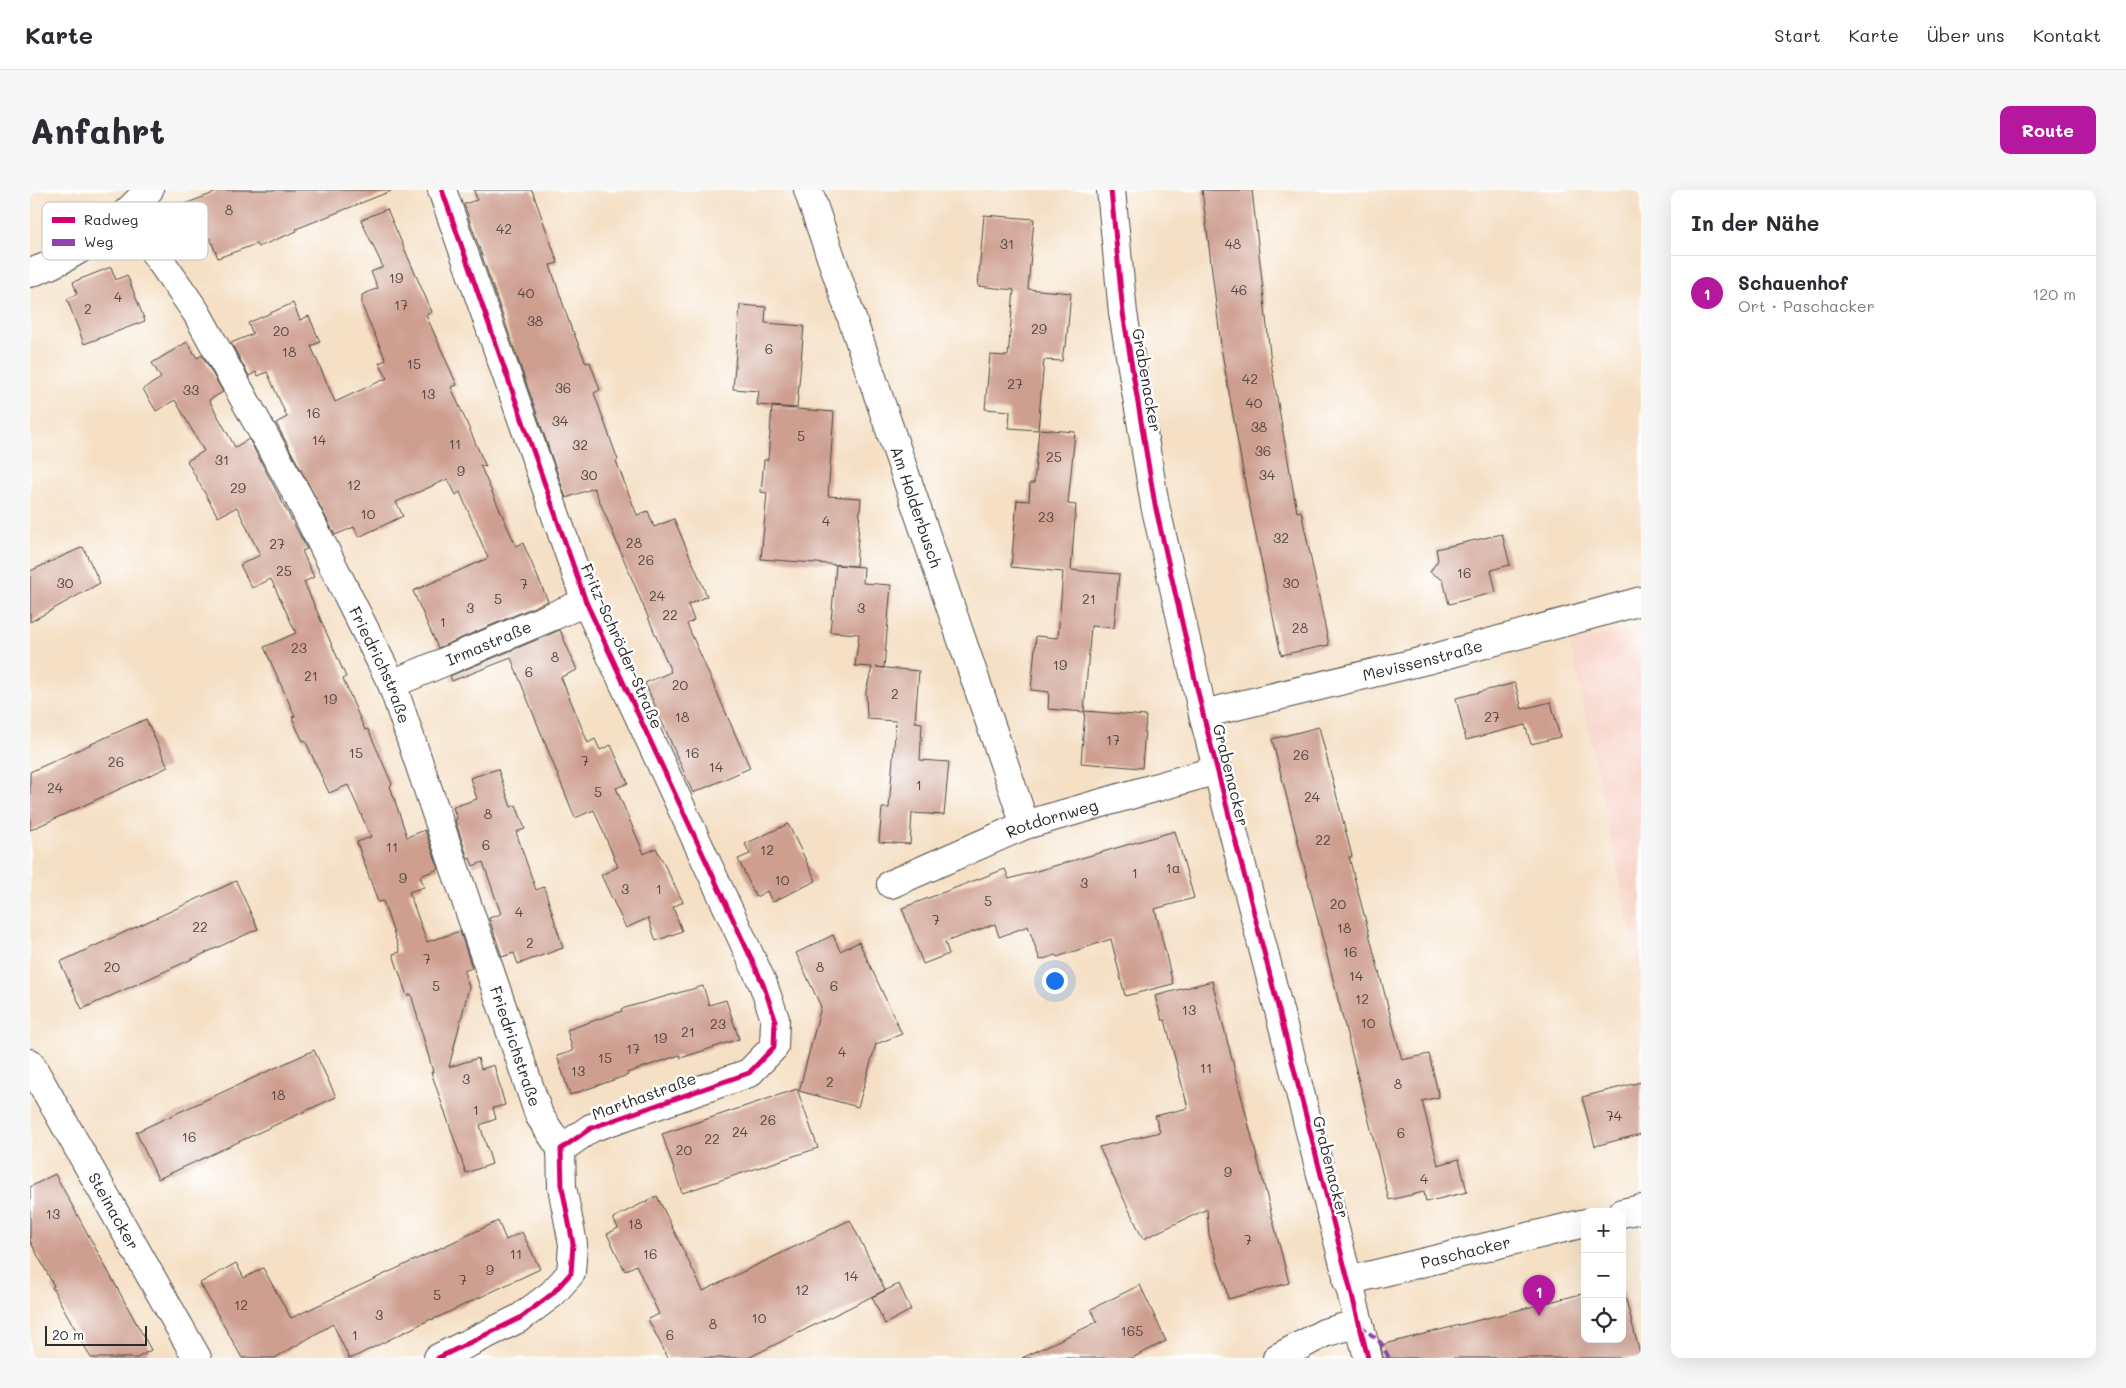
<!DOCTYPE html>
<html lang="de">
<head>
<meta charset="utf-8">
<style>
	body { margin:0; font-family:Mali,sans-serif; background:#f7f7f7; color:#2b2b33 }
	.controls { position:absolute; right:15px; bottom:15px; display:grid; overflow:hidden; border-radius:10px; box-shadow:0 5px 20px #0002 }
	.controls button { width:45px; height:45px; display:grid; place-items:center; padding:0; border:0; border-bottom:1px solid #e1e1e2; background:#fff; color:#2b2b33; font:25px sans-serif }
	.scale { position:absolute; left:15px; bottom:12px; width:102px; box-sizing:border-box; padding-left:5px; border:2px solid #2b2b2b; border-top:0; font-size:14px; line-height:18px; white-space:nowrap; color:#2b2b2b; -webkit-text-stroke:4px #fff; paint-order:stroke }
	.you { position:absolute; left:1024px; top:790px; width:18px; height:18px; margin:-12px; border:4px solid #fff; border-radius:50%; background:#1a73e8; box-shadow:0 0 0 8px #1a73e833 }
	.badge { display:grid; place-items:center; width:32px; height:32px; border-radius:50%; background:#b5179e; color:#fff; font-size:16px; font-weight:700 }
	.pin { position:absolute; translate:-50% -41px; filter:drop-shadow(0 1px 2px #0008) }
	.pin::after { content:''; position:absolute; top:26px; width:18px; height:15px; background:inherit; clip-path:polygon(0 0,100% 0,50% 100%) }
	.list { margin:0; padding:0; list-style:none }
	h2 { display:flex; justify-content:space-between; align-items:center; height:65px; margin:0; padding:0 20px; font-size:21px }
	h2 small { font-size:16px; font-weight:400; color:#7c7c81 }
	.list li { display:grid; grid-template-columns:32px 1fr auto; gap:15px; align-items:center; box-sizing:border-box; height:75px; padding:0 20px; border-top:1px solid #e1e1e2 }
	.list b { display:block; font-size:19px; white-space:nowrap }
	.list p { margin:0; font-size:16px; white-space:nowrap; color:#7c7c81 }
	.list em { font-size:16px; font-style:normal; color:#7c7c81 }
	.icon { flex:none; width:28px; height:28px; fill:none; stroke:currentColor; stroke-width:2; stroke-linecap:round; stroke-linejoin:round }
	.map { position:relative; flex:none; width:1611px; height:1168px; overflow:hidden; border-radius:10px }
	header { display:flex; align-items:center; gap:30px; box-sizing:border-box; height:70px; padding:0 25px; background:#fff; border-bottom:1px solid #e1e1e2 }
	header strong { font-size:24px }
	nav { display:flex; gap:28px; margin-inline-start:auto; font-size:18px }
	.intro { display:flex; align-items:center; justify-content:space-between; box-sizing:border-box; height:120px; padding:0 30px }
	h1 { margin:0; font-size:35px }
	.button { padding:12px 22px; border-radius:10px; background:#b5179e; color:#fff; font-size:18px; font-weight:700 }
	main { display:flex; gap:30px; padding:0 30px }
	aside { flex:1; background:#fff; border-radius:10px; box-shadow:0 5px 20px #0002 }
	.map>svg:first-child { display:block }
	.built { fill:#f7d1c6 }
	.building { fill:#ce9f8f }
	.lines { fill:none; stroke-linecap:round; stroke-linejoin:round }
	.street-casing { stroke:#494642; stroke-width:30 }
	.street { stroke:#fff; stroke-width:28 }
	.quiet { stroke:#8e44ad; stroke-width:4; stroke-dasharray:8 4; stroke-linecap:butt }
	.cycleway-casing { stroke:#fff; stroke-width:8 }
	.cycleway { stroke:#d6006c; stroke-width:5 }
	.labels { text-anchor:middle; stroke-width:5; stroke-linejoin:round; paint-order:stroke }
	.number-label { font-size:14px; fill:#544844 }
	.street-label { font-size:16px; fill:#2b2b2b; stroke:#fff }
	.key { fill:#fff; stroke:#bfbfbf; stroke-width:1 }
	.key-label { font-size:14px; fill:#2b2b2b }
</style>
</head>
<body>
<header>
<strong>Karte</strong>
<nav><a>Start</a><a>Karte</a><a>Über uns</a><a>Kontakt</a></nav>
</header>
<div class="intro"><h1>Anfahrt</h1><a class="button">Route</a></div>
<main>
<div class="map">
<svg width="1611" height="1168" viewBox="0 0 1611 1168">
	<rect width="100%" height="100%" fill="#fff"/>
	<filter id="ink" filterUnits="userSpaceOnUse"><feTurbulence type="fractalNoise" baseFrequency=".02" numOctaves="2"/><feDisplacementMap in="SourceGraphic" scale="10" xChannelSelector="R" yChannelSelector="G"/><feConvolveMatrix kernelMatrix="1 2 1 2 8 2 1 2 1" color-interpolation-filters="sRGB"/></filter>
	<filter id="wash" filterUnits="userSpaceOnUse"><feTurbulence type="fractalNoise" baseFrequency=".0096" numOctaves="4" result="noise"/><feDisplacementMap in="SourceGraphic" scale="20" xChannelSelector="R" yChannelSelector="G"/><feGaussianBlur stdDeviation="1.12" result="paint"/><feColorMatrix in="noise" values="0 0 0 0 0 0 0 0 0 0 0 0 0 0 0 0 0 1.4 0 .05"/><feComposite in="paint" operator="in"/></filter>
	<g filter="url(#wash)">
		<rect width="100%" height="100%" fill="#f5e0c5"/>
		<polygon class="built" points="1611,437 1611,792 1540,452"/>
		<g id="blocks">
			<g class="building">
				<polygon points="192,0 361,0 361,1 266,39 267,41 228,57 226,54 188,68 180,48 164,54 149,16"/>
				<polygon points="444,0 502,0 528,73 520,75 542,141 543,141 556,173 560,172 570,200 564,203 588,270 586,271 607,325 618,321 624,337 644,329 677,406 658,415 664,430 657,434 720,578 663,603 615,493 641,482 564,298 536,308 434,14 447,10"/>
				<polygon points="1172,0 1222,0 1241,173 1267,322 1271,321 1299,455 1251,465 1216,298 1192,163"/>
				<polygon points="357,19 402,122 396,125 427,195 421,197 456,277 450,275 486,356 493,353 518,411 408,458 383,401 458,368 430,302 426,305 418,289 366,312 373,326 329,347 324,337 305,345 246,233 257,227 237,182 228,186 226,182 219,186 201,153 223,144 218,133 263,113 270,130 279,126 290,152 281,156 305,212 357,188 349,173 356,170 332,116 332,105 348,98 341,82 353,77 331,30"/>
				<polygon points="954,25 1004,29 998,99 1041,103 1036,157 1034,156 1032,171 1014,170 1008,240 979,238 980,221 955,219 960,165 978,166 984,100 948,96"/>
				<polygon points="81,77 86,90 97,85 115,131 54,154 37,109 47,104 43,92"/>
				<polygon points="710,115 736,117 735,133 774,136 767,218 727,215 729,201 703,199"/>
				<polygon points="157,152 167,168 172,165 193,202 179,210 205,257 219,249 277,359 272,361 284,387 274,392 316,487 313,489 335,540 338,539 362,594 360,596 377,647 395,640 409,679 390,686 394,697 379,702 397,752 430,741 442,778 434,781 439,797 419,877 448,868 451,879 464,875 475,915 463,918 466,929 450,935 462,974 436,983 401,882 403,882 381,804 377,806 363,764 370,762 353,711 348,712 329,658 327,652 341,647 318,595 299,603 275,550 273,551 267,539 262,527 265,526 234,457 266,443 241,389 222,398 210,375 230,365 207,317 188,327 157,271 174,261 145,210 126,221 113,199 131,188 122,173"/>
				<polygon points="742,217 804,222 798,306 831,308 826,376 731,369 737,303 731,302 734,270 738,270"/>
				<polygon points="1009,239 1045,242 1038,314 1046,315 1041,380 1089,384 1084,438 1061,436 1054,522 1018,519 1019,502 1001,500 1006,446 1028,448 1033,382 981,377 987,310 999,311 1000,293 1004,293"/>
				<polygon points="1472,344 1480,375 1461,380 1466,402 1419,414 1413,390 1400,382 1408,370 1406,359"/>
				<polygon points="53,357 70,393 0,432 0,381"/>
				<polygon points="806,375 834,377 833,393 861,395 854,478 846,477 889,481 885,532 892,533 890,570 919,572 914,625 882,623 880,654 849,652 852,618 859,618 866,531 837,529 836,501 842,477 825,476 829,444 800,442"/>
				<polygon points="530,440 547,480 531,487 558,553 565,549 570,560 581,555 598,593 586,598 614,664 626,658 653,712 643,717 652,741 626,751 618,728 596,738 571,685 588,677 564,620 545,628 481,468 422,491 420,486"/>
				<polygon points="1485,493 1492,519 1521,512 1530,547 1501,554 1495,535 1436,550 1426,508"/>
				<polygon points="1055,521 1116,526 1112,578 1051,573"/>
				<polygon points="116,529 138,577 0,640 0,582"/>
				<polygon points="1289,537 1322,666 1319,667 1372,870 1399,864 1409,907 1392,911 1408,975 1429,969 1437,1002 1396,1012 1394,1002 1359,1010 1242,549"/>
				<polygon points="468,579 481,617 486,615 495,639 486,642 506,700 514,697 533,758 488,774 484,763 472,767 459,728 471,724 453,672 443,676 440,668 438,669 425,630 427,629 423,617 447,609 440,588"/>
				<polygon points="758,634 786,691 742,712 737,701 726,707 708,669 720,664 715,654"/>
				<polygon points="1145,641 1164,708 1125,719 1143,794 1095,806 1081,749 1027,767 1026,765 1010,770 998,736 969,747 965,734 915,752 919,764 893,774 872,718 975,679 979,689"/>
				<polygon points="206,691 228,739 52,819 30,772"/>
				<polygon points="803,745 810,761 829,752 872,844 846,854 828,917 769,901 791,817 766,763"/>
				<polygon points="1182,791 1259,1093 1198,1109 1195,1094 1179,1045 1177,1019 1113,1049 1069,957 1130,942 1125,926 1158,918 1135,830 1132,830 1125,806"/>
				<polygon points="673,796 679,815 696,810 709,849 651,868 650,865 623,874 597,883 598,885 540,905 527,866 543,861 537,840 592,821 591,819"/>
				<polygon points="284,860 306,907 128,989 106,942"/>
				<polygon points="1611,892 1611,944 1565,956 1552,907"/>
				<polygon points="767,899 788,958 652,1003 632,944"/>
				<polygon points="25,984 121,1160 107,1168 61,1168 22,1097 24,1096 0,1051 0,997"/>
				<polygon points="627,1006 673,1101 820,1030 855,1100 718,1168 638,1168 618,1129 629,1124 606,1075 595,1081 577,1044 588,1038 583,1028"/>
				<polygon points="468,1031 476,1050 492,1042 510,1079 402,1130 401,1129 322,1168 319,1168 303,1134 245,1168 212,1168 170,1093 206,1073 214,1088 233,1078 261,1128"/>
				<polygon points="869,1094 881,1120 855,1134 842,1107"/>
				<polygon points="1592,1094 1611,1168 1353,1168 1351,1155 1555,1103 1555,1149 1592,1149"/>
				<polygon points="1110,1095 1136,1151 1102,1168 992,1168 1067,1132 1061,1119"/>
			</g>
		</g>
	</g>
	<g filter="url(#ink)">
		<use href="#blocks" fill-opacity="0" stroke="#494642" stroke-width="1"/>
		<g class="lines">
			<defs>
				<g id="street">
					<path id="s1" d="M778,0L995,635"/>
					<polyline points="1081,0 1093,123 1125,315 1173,524 1338,1168"/>
					<path id="s2" d="M97,23L166,122L268,306L362,494L509,925L531,959"/>
					<path d="M0,83C49,66 84,37 119,0"/>
					<path id="s3" d="M362,494L556,412"/>
					<path id="s4" d="M1173,524L1397,470L1611,411"/>
					<path id="s5" d="M861,694L995,635L1187,580"/>
					<path id="s6" d="M0,873L167,1168"/>
					<polyline points="1592,1023 1611,1019"/>
					<path id="s7" d="M1317,1091L1555,1033"/>
					<polyline points="408,1168 490,1128 522,1104 541,1083 543,1054 532,997 531,959 561,938 719,883 744,857 745,829 733,794 556,412 412,0"/>
					<polyline points="1247,1168 1294,1143 1329,1133"/>
				</g>
			</defs>
			<use href="#street" class="street-casing"/>
			<use href="#street" class="street"/>
			<polyline class="quiet" points="1330,1135 1351,1153 1359,1168"/>
			<defs>
				<g id="cycleway">
					<polyline points="1081,0 1093,123 1125,315 1173,524 1338,1168"/>
					<polyline points="408,1168 490,1128 522,1104 541,1083 543,1054 532,997 531,959 561,938 719,883 744,857 745,829 733,794 556,412 412,0"/>
				</g>
			</defs>
			<use href="#cycleway" class="cycleway-casing"/>
			<use href="#cycleway" class="cycleway"/>
		</g>
	</g>
	<g class="labels">
		<g class="number-label">
			<text x="199" y="25">8</text>
			<text x="474" y="44">42</text>
			<text x="977" y="59">31</text>
			<text x="1203" y="59">48</text>
			<text x="366" y="93">19</text>
			<text x="1209" y="105">46</text>
			<text x="496" y="108">40</text>
			<text x="88" y="112">4</text>
			<text x="371" y="120">17</text>
			<text x="58" y="124">2</text>
			<text x="505" y="136">38</text>
			<text x="1009" y="144">29</text>
			<text x="251" y="146">20</text>
			<text x="739" y="164">6</text>
			<text x="259" y="167">18</text>
			<text x="384" y="179">15</text>
			<text x="1220" y="194">42</text>
			<text x="985" y="199">27</text>
			<text x="533" y="203">36</text>
			<text x="161" y="205">33</text>
			<text x="398" y="209">13</text>
			<text x="1224" y="218">40</text>
			<text x="283" y="228">16</text>
			<text x="530" y="236">34</text>
			<text x="1229" y="242">38</text>
			<text x="771" y="251">5</text>
			<text x="289" y="255">14</text>
			<text x="425" y="259">11</text>
			<text x="550" y="260">32</text>
			<text x="1233" y="266">36</text>
			<text x="1024" y="272">25</text>
			<text x="192" y="275">31</text>
			<text x="431" y="286">9</text>
			<text x="559" y="290">30</text>
			<text x="1237" y="290">34</text>
			<text x="324" y="300">12</text>
			<text x="208" y="303">29</text>
			<text x="338" y="329">10</text>
			<text x="1016" y="332">23</text>
			<text x="796" y="336">4</text>
			<text x="1251" y="353">32</text>
			<text x="604" y="358">28</text>
			<text x="247" y="359">27</text>
			<text x="616" y="375">26</text>
			<text x="254" y="386">25</text>
			<text x="1434" y="388">16</text>
			<text x="35" y="398">30</text>
			<text x="1261" y="398">30</text>
			<text x="494" y="399">7</text>
			<text x="627" y="411">24</text>
			<text x="468" y="414">5</text>
			<text x="1059" y="414">21</text>
			<text x="440" y="423">3</text>
			<text x="831" y="423">3</text>
			<text x="640" y="430">22</text>
			<text x="413" y="437">1</text>
			<text x="1270" y="443">28</text>
			<text x="269" y="463">23</text>
			<text x="525" y="472">8</text>
			<text x="1030" y="480">19</text>
			<text x="499" y="487">6</text>
			<text x="281" y="491">21</text>
			<text x="650" y="500">20</text>
			<text x="865" y="509">2</text>
			<text x="300" y="514">19</text>
			<text x="652" y="532">18</text>
			<text x="1462" y="532">27</text>
			<text x="1083" y="555">17</text>
			<text x="326" y="568">15</text>
			<text x="662" y="568">16</text>
			<text x="1271" y="570">26</text>
			<text x="555" y="576">7</text>
			<text x="86" y="577">26</text>
			<text x="686" y="582">14</text>
			<text x="889" y="600">1</text>
			<text x="25" y="603">24</text>
			<text x="568" y="607">5</text>
			<text x="1282" y="612">24</text>
			<text x="458" y="629">8</text>
			<text x="1293" y="655">22</text>
			<text x="456" y="660">6</text>
			<text x="362" y="662">11</text>
			<text x="737" y="665">12</text>
			<text x="1143" y="683">1a</text>
			<text x="1105" y="688">1</text>
			<text x="373" y="693">9</text>
			<text x="752" y="695">10</text>
			<text x="1054" y="698">3</text>
			<text x="595" y="704">3</text>
			<text x="629" y="704">1</text>
			<text x="958" y="716">5</text>
			<text x="1308" y="719">20</text>
			<text x="489" y="727">4</text>
			<text x="906" y="735">7</text>
			<text x="170" y="742">22</text>
			<text x="1314" y="743">18</text>
			<text x="500" y="758">2</text>
			<text x="1320" y="767">16</text>
			<text x="397" y="774">7</text>
			<text x="82" y="782">20</text>
			<text x="790" y="782">8</text>
			<text x="1326" y="791">14</text>
			<text x="406" y="801">5</text>
			<text x="804" y="801">6</text>
			<text x="1332" y="814">12</text>
			<text x="1159" y="825">13</text>
			<text x="1338" y="838">10</text>
			<text x="688" y="839">23</text>
			<text x="658" y="847">21</text>
			<text x="630" y="853">19</text>
			<text x="603" y="864">17</text>
			<text x="812" y="867">4</text>
			<text x="575" y="873">15</text>
			<text x="1176" y="883">11</text>
			<text x="548" y="886">13</text>
			<text x="436" y="894">3</text>
			<text x="800" y="897">2</text>
			<text x="1368" y="899">8</text>
			<text x="248" y="910">18</text>
			<text x="446" y="925">1</text>
			<text x="1584" y="931">74</text>
			<text x="738" y="935">26</text>
			<text x="710" y="947">24</text>
			<text x="1371" y="948">6</text>
			<text x="159" y="952">16</text>
			<text x="682" y="954">22</text>
			<text x="654" y="965">20</text>
			<text x="1198" y="987">9</text>
			<text x="1394" y="994">4</text>
			<text x="23" y="1029">13</text>
			<text x="605" y="1039">18</text>
			<text x="1218" y="1055">7</text>
			<text x="486" y="1069">11</text>
			<text x="620" y="1069">16</text>
			<text x="460" y="1085">9</text>
			<text x="821" y="1091">14</text>
			<text x="433" y="1095">7</text>
			<text x="772" y="1105">12</text>
			<text x="407" y="1110">5</text>
			<text x="211" y="1120">12</text>
			<text x="349" y="1130">3</text>
			<text x="729" y="1133">10</text>
			<text x="683" y="1139">8</text>
			<text x="1102" y="1146">165</text>
			<text x="325" y="1150">1</text>
			<text x="640" y="1150">6</text>
		</g>
		<g class="street-label">
			<text transform="translate(1117 190) rotate(80)" y="6">Grabenacker</text>
			<text dy="6" stroke="none"><textPath href="#s1" startOffset="335">Am Holderbusch</textPath></text>
			<text dy="6" stroke="none"><textPath href="#s3" startOffset="105">Irmastraße</textPath></text>
			<text transform="translate(592 456) rotate(66)" y="6">Fritz-Schröder-Straße</text>
			<text dy="6" stroke="none"><textPath href="#s4" startOffset="226">Mevissenstraße</textPath></text>
			<text dy="6" stroke="none"><textPath href="#s2" startOffset="519">Friedrichstraße</textPath></text>
			<text transform="translate(1201 585) rotate(76)" y="6">Grabenacker</text>
			<text dy="6" stroke="none"><textPath href="#s5" startOffset="174">Rotdornweg</textPath></text>
			<text dy="6" stroke="none"><textPath href="#s2" startOffset="924">Friedrichstraße</textPath></text>
			<text transform="translate(614 906) rotate(-20)" y="6">Marthastraße</text>
			<text transform="translate(1301 977) rotate(76)" y="6">Grabenacker</text>
			<text dy="6" stroke="none"><textPath href="#s6" startOffset="170">Steinacker</textPath></text>
			<text dy="6" stroke="none"><textPath href="#s7" startOffset="122">Paschacker</textPath></text>
		</g>
	</g>
	<rect x="12" y="12" width="166" height="58" rx="8" class="key"/>
	<rect x="22" y="27" width="23" height="6" fill="#d6006c"/>
	<rect x="22" y="49" width="23" height="7" fill="#8e44ad"/>
	<g class="key-label">
		<text x="54" y="35">Radweg</text>
		<text x="54" y="57">Weg</text>
	</g>
</svg>
<div class="controls">
<button>+</button>
<button>−</button>
<button><svg class="icon" aria-label="locate" viewBox="0 0 24 24"><circle cx="12" cy="12" r="6"/><path d="M12 2v4M12 18v4M2 12h4M18 12h4"/></svg></button>
</div>
<div class="scale">20 m</div>
<div class="you"></div>
<div class="pin badge" style="left:1509px;top:1126px">1</div>
</div>
<aside>
<h2>In der Nähe<small></small></h2>
<ul class="list">
<li><span class="badge">1</span><div><b>Schauenhof</b><p>Ort · Paschacker</p></div><em>120 m</em></li>
</ul>
</aside>
</main>
</body>
</html>
